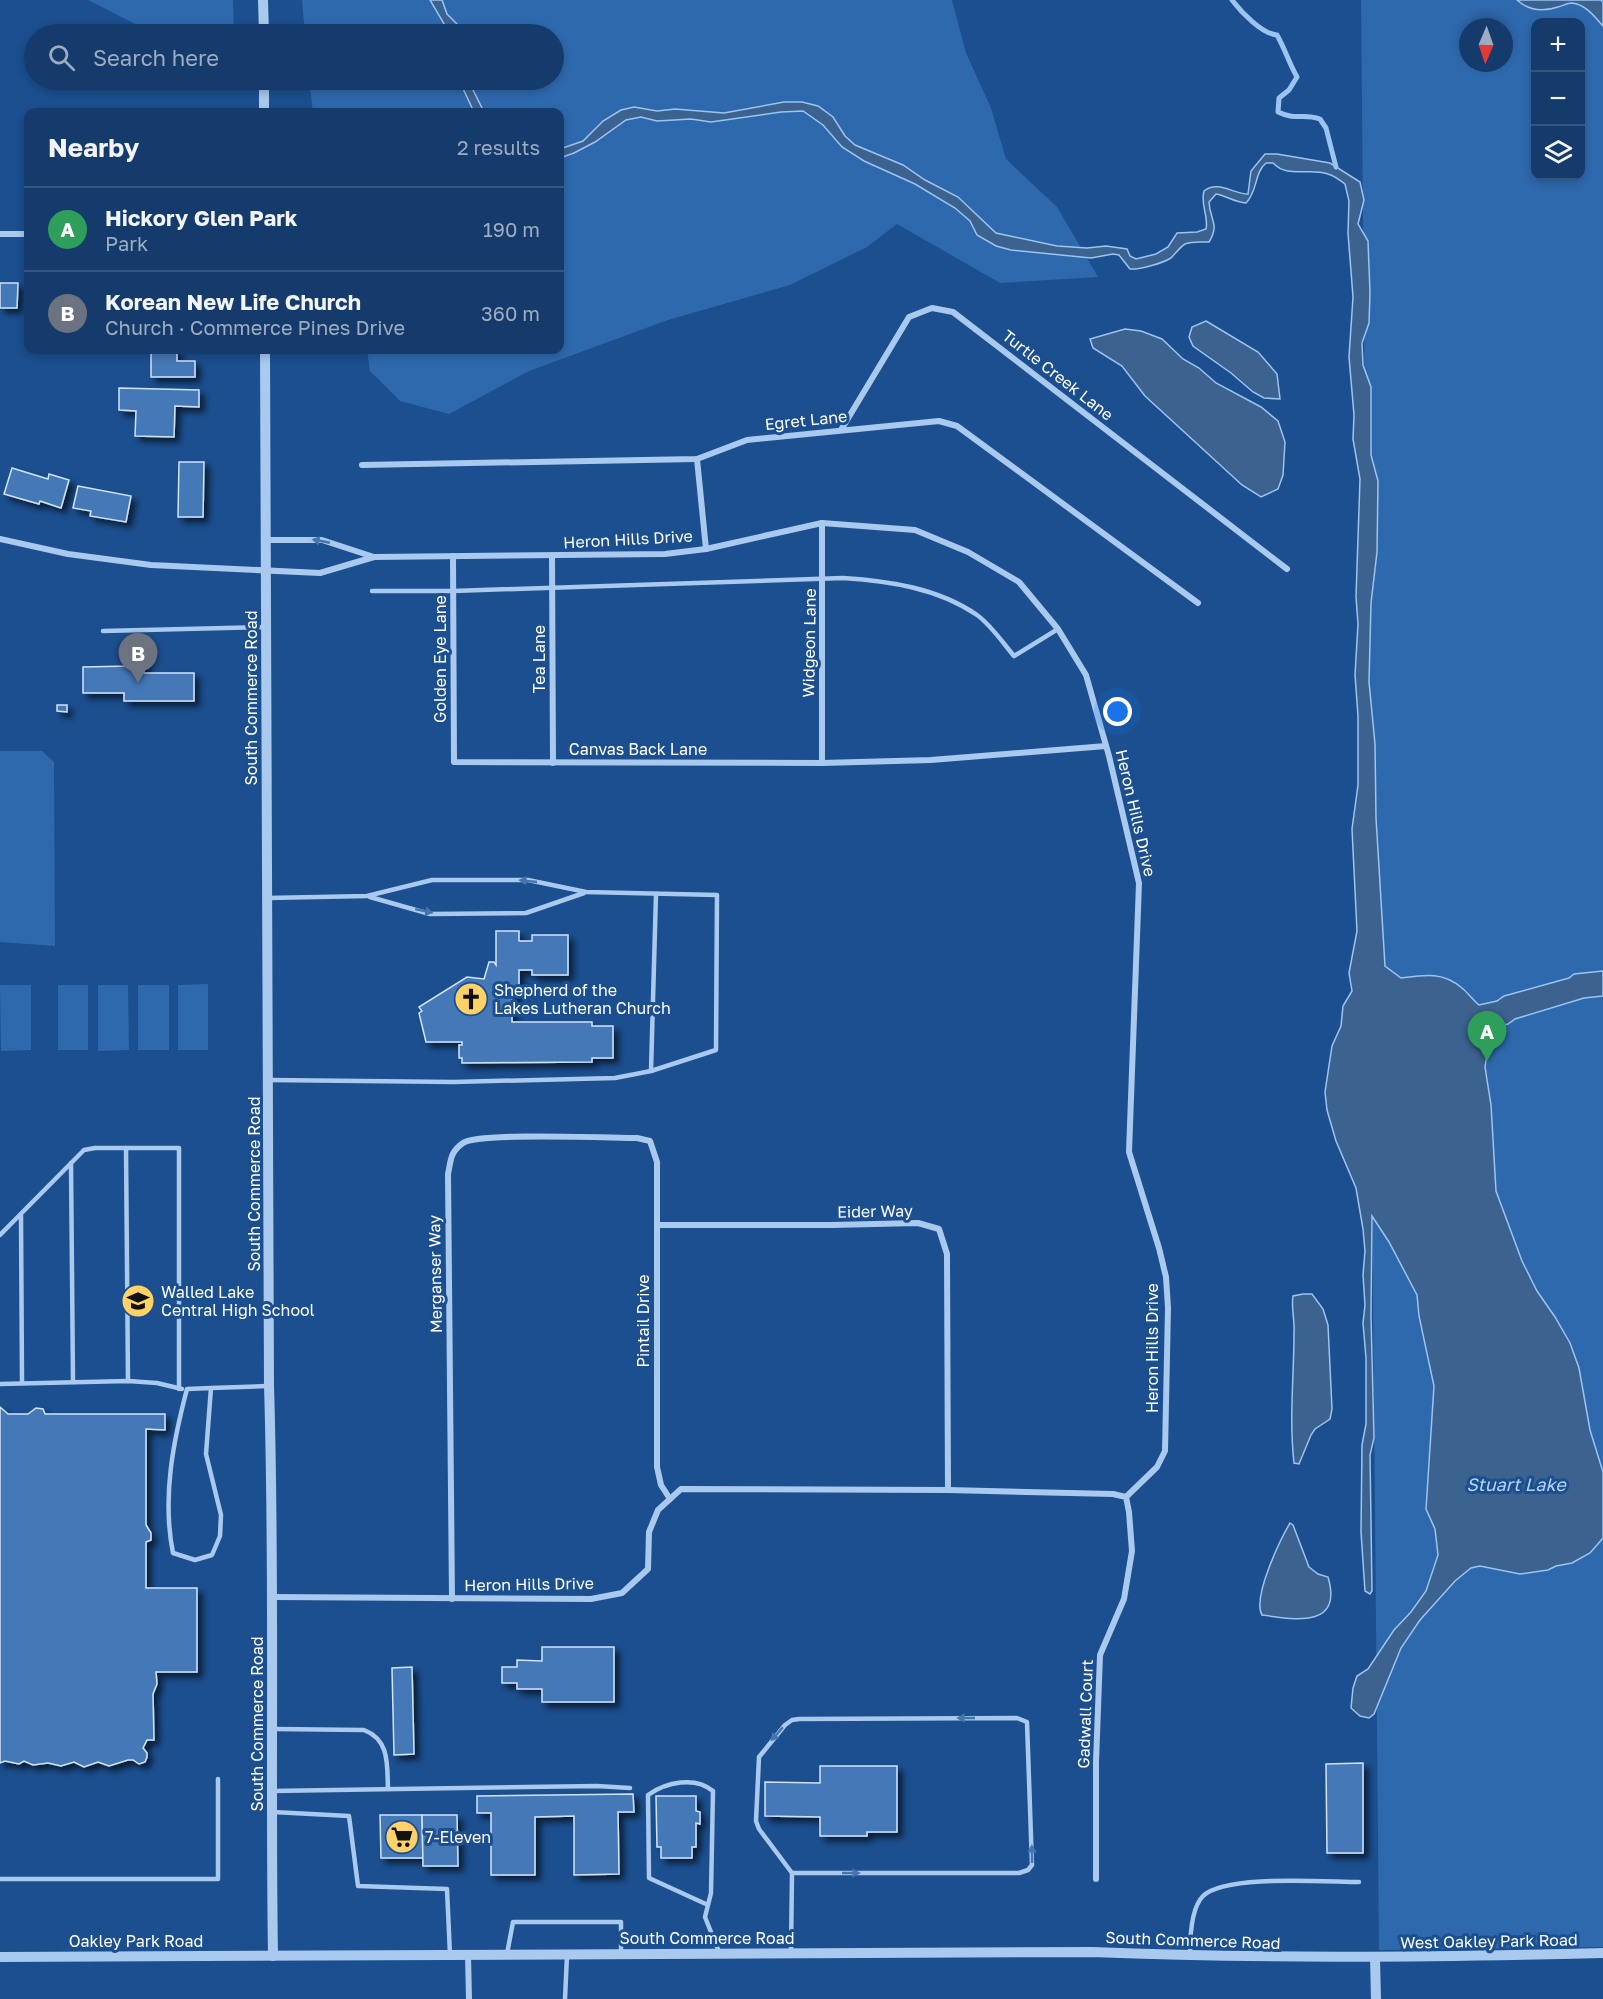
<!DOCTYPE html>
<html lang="en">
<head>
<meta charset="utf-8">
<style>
	body { margin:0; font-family:"Golos Text",sans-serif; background:#214673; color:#f1f3f6 }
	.controls { position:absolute; right:18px; top:18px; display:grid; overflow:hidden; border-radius:12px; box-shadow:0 3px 9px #0003 }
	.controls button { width:54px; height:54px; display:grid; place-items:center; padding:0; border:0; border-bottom:2px solid #33557e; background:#143b6b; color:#f1f3f6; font:30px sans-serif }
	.compass { position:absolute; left:1459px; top:18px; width:54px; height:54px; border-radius:50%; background:#143b6b; box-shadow:0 3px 9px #0003; rotate:182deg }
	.you { position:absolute; left:1118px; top:712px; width:21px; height:21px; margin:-15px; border:4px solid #fff; border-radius:50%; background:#1a73e8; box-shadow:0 0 0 9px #1a73e833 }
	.badge { display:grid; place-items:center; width:39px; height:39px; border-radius:50%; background:#bca0f2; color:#fff; font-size:20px; font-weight:700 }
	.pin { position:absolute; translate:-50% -50px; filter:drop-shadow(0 2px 3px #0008) }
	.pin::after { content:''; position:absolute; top:32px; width:21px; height:18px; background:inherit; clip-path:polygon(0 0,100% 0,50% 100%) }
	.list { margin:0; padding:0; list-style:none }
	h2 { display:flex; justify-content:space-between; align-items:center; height:78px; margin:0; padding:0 24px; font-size:26px }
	h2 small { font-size:20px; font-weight:400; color:#9dadc1 }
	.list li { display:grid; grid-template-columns:39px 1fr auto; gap:18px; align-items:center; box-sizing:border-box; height:84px; padding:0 24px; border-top:2px solid #33557e }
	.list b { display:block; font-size:22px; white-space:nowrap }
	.list p { margin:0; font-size:20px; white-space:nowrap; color:#9dadc1 }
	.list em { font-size:20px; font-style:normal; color:#9dadc1 }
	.icon { flex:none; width:33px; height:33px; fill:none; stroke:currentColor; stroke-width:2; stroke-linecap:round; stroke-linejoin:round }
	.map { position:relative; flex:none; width:1603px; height:1999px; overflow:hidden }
	.search { position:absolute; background:#143b6b; box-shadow:0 3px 9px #0003; left:24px; top:24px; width:540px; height:66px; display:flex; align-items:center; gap:15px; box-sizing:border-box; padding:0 21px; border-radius:33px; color:#9dadc1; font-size:22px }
	.panel { position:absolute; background:#143b6b; box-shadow:0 3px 9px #0003; left:24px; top:108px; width:540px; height:246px; border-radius:12px }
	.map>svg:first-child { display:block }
	.green { fill:#2e69ad; fill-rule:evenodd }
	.water { fill:#3c6290; stroke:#9cc4f0; stroke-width:1.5 }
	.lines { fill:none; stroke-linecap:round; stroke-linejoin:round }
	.stream { stroke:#9cc4f0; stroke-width:5 }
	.building { fill:#4478b7; stroke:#cfe3fa; stroke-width:1.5; filter:url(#shadow) }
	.service { stroke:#a9c9ee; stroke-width:4.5 }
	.minor { stroke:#a9c9ee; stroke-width:6 }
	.tertiary { stroke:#a9c9ee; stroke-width:10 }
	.oneway { fill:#4674ac }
	.labels { text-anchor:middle; stroke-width:6; stroke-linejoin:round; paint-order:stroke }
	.street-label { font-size:16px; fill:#fff; stroke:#1b4f8f }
	.poi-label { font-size:16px; fill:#fff; stroke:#1b4f8f; text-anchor:start }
	.water-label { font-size:18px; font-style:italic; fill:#b5d3f5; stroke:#1b4f8f }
</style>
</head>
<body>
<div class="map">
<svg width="1603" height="1999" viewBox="0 0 1603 1999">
	<defs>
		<filter id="shadow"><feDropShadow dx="5" dy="5" stdDeviation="3" flood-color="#0009"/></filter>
	</defs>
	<rect width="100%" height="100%" fill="#1b4f8f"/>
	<g class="green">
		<polygon points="88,0 233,0 234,34 155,34"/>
		<polygon points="302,0 952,0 966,53 991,108 1006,159 1057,207 1098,277 1000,283 897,224 867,247 790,285 668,320 529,371 449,414 400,401 370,371 367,350 560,350 560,112 313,112 309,80 554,80 554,34 305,34"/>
		<path d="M1361,0H1603V1947L1379,1950ZM1536,22H1580V176H1536ZM1468,27H1504V63H1468Z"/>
		<polygon points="0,751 42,751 54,762 55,946 0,942"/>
		<polygon points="208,984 208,1050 178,1050 178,985"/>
		<polygon points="0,985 31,985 31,1050 1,1051"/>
		<rect x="58" y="985" width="30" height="65"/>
		<polygon points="98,985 128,985 129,1050 98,1051"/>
		<rect x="138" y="985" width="31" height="65"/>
	</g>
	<g class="water">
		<polygon points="430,0 442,0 447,14 457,24 457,34 450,34"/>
		<path d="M1517,0H1601L1603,2V26C1595,17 1585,4 1572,3C1568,3 1562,6 1558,7C1543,12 1529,11 1517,0Z"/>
		<polygon points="459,80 468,80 484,112 474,112"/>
		<path d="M784,102H802L818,106L833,117L845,136L855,145L903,165L925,180L958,197L996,233L1057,246L1087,248L1106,246L1127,249L1130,256L1136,259L1156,254L1168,247L1177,233L1197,232L1206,229C1209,216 1200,205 1204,191C1218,180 1233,194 1248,194L1251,171L1265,154H1277L1330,163L1360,182L1364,200L1358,224L1368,241L1370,293L1369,323L1362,343L1363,365L1371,387V455L1378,481L1377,552L1371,603L1369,682L1375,744L1376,818L1385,966L1401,978C1423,975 1443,971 1462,988C1468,993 1473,1000 1479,1005L1497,1001L1504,996L1569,978L1574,974L1603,971V996L1584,998L1515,1019L1508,1024L1487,1029L1489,1043L1485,1067L1491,1105L1496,1191L1522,1261L1537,1291L1555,1317L1570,1343L1579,1368L1590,1430L1603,1472V1538L1590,1553L1572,1563L1556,1566L1548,1570L1520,1574L1480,1566L1471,1568L1455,1581L1420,1620L1401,1648L1374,1714L1369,1718L1360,1716L1351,1708L1353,1688L1357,1676L1368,1669L1394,1630L1411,1612L1426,1591L1438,1555L1435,1529L1426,1509L1434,1386L1419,1316L1417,1295L1389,1242L1372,1216L1371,1316L1374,1438L1370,1455L1372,1591L1370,1594L1365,1591L1361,1532L1362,1445L1366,1424V1358L1363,1323L1365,1305L1363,1275L1365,1251L1363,1229L1356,1188L1336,1141L1327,1110L1325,1092L1332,1046L1341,1026L1343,1006L1352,991L1349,973L1357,931L1352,829L1358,785V716L1355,675L1358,624L1356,597L1360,479L1353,439L1354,415L1349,357L1353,297L1348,233L1349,201L1345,184C1340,180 1334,176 1328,174C1309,167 1288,179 1273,163H1266C1254,173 1258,191 1246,203C1234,202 1227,196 1216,194L1209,202C1210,221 1220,224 1209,242C1202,242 1191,241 1185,244C1180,247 1175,254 1171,258C1163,263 1139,270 1130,269L1119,255L1113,254L1091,258L1011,250L996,246L977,235L970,221L955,208L915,184L864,161L842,147L823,125L803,111L781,112L711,122L691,119L657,121L641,117L626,120L595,142L574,153L560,158V149L583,141L603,121L621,110L634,107L657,111L675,109L724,113Z"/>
		<polygon points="1206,321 1258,352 1277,374 1280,399 1264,398 1253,392 1231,373 1193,346 1189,337 1192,327"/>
		<polygon points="1125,329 1141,331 1162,339 1183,359 1199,368 1216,383 1261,407 1278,421 1285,442 1283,475 1278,489 1261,497 1242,485 1145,396 1122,366 1093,348 1090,339"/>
		<path d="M1303,1294H1312L1323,1309L1328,1325L1332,1409L1330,1419L1315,1429L1311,1435L1299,1464L1294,1463C1289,1419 1294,1376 1294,1333C1295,1320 1291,1309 1293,1296Z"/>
		<path d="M1290,1523L1293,1525L1309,1567L1318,1574L1328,1577C1343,1628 1296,1620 1262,1615C1252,1598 1280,1540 1290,1523Z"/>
	</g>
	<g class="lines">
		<path class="stream" d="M1232,0C1241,12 1262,34 1277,35C1285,49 1289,63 1297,77L1289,90L1279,98L1278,112C1297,121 1303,113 1320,119L1326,128L1336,167"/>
	</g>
	<g class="building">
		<polygon points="0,283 18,283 17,308 0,308"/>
		<polygon points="151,350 177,350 177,361 195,361 195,377 151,377"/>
		<polygon points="119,388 199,390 199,407 175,406 174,437 135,436 136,411 119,410"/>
		<polygon points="179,462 204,462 203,517 178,517"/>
		<polygon points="12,468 48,479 49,474 69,480 61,508 40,501 39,504 4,494"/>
		<polygon points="78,486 131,496 126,522 90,516 91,511 73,508"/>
		<polygon points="129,653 143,653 144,673 194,673 194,701 124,701 124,693 83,693 83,667 129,666"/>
		<polygon points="57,705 67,705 67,712 57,711"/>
		<polygon points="496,931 519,931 519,941 532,941 532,935 568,935 568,975 532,975 532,970 519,970 519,996 512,996 512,1022 592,1022 592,1026 613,1026 613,1058 592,1058 592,1062 462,1063 462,1058 459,1058 459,1045 462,1045 462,1042 426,1042 419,1013 422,1011 419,1007 467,977 484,979 489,962 494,962 496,965"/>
		<polygon points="0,1407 8,1414 28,1414 36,1408 43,1409 45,1414 165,1414 165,1430 146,1429 146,1525 151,1533 151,1540 146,1542 146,1588 197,1588 197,1672 156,1672 157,1684 153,1694 154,1740 147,1740 143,1748 147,1753 147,1757 145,1762 139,1764 133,1760 128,1760 109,1766 98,1762 84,1767 74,1762 61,1766 48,1763 33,1765 24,1761 19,1764 5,1761 0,1763"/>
		<polygon points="542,1647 614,1647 614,1702 542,1702 542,1689 517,1689 517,1683 502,1683 502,1667 517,1667 517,1660 542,1661"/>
		<polygon points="412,1667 414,1754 394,1755 392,1668"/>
		<polygon points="1363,1763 1363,1853 1327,1853 1326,1764"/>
		<polygon points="820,1766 897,1766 897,1832 867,1832 867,1836 820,1836 820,1817 765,1816 765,1782 820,1783"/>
		<polygon points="633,1794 634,1812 618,1812 619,1874 574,1875 574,1816 535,1817 535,1875 491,1875 491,1813 477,1813 477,1796"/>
		<polygon points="656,1796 696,1796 696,1811 700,1812 700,1824 696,1823 696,1847 692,1847 692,1858 661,1858 661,1847 657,1847"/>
		<polygon points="380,1815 422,1815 423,1858 381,1858"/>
		<polygon points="422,1815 457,1815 458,1866 423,1866"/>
	</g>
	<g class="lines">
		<g class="service">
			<path d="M372,591H453L843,578C889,581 938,588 977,615C991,625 1003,643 1014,656L1058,629"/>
			<polyline points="103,631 267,627"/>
			<polyline points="370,897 430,914 526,913 584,893"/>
			<polyline points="267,898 367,896 432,880 528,880 586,892 717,895 716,1050 651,1071 615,1078 454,1082 269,1080"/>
			<polyline points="651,1071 656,894"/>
			<polyline points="126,1148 128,1381"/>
			<polyline points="71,1163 73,1382"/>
			<polyline points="21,1215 22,1383"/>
			<polyline points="0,1235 84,1150 95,1148 179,1148 179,1389"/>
			<polyline points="0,1384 128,1381 157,1383 182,1389"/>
			<path d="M211,1388L187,1389C173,1442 162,1498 173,1553L195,1560L212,1555L220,1536L221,1515L206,1454L211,1388L267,1386"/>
			<path d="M274,1729L364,1730C390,1740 387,1765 388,1789"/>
			<polyline points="271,1791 597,1786 630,1788"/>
			<polyline points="273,1812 349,1816 358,1886 447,1889 450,1955"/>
			<polyline points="0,1879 218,1879 218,1779"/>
			<path d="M708,1905L649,1878L648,1795C666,1782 695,1776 713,1791L711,1893L705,1917L719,1952"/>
			<polyline points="791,1952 792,1873 759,1829 756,1821 759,1757 785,1725 792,1720 799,1719 1017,1718 1027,1722 1032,1865 1028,1870 1019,1873 792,1873"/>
			<polyline points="507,1954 513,1922 621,1922 621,1953"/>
			<path d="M1190,1954C1190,1939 1191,1908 1203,1896C1225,1874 1327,1882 1359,1882"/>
			<polyline points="565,1999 567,1955"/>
		</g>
		<g class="minor">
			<polyline points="0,234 28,234"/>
			<polyline points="841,430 909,317 932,308 953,312 1287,569"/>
			<polyline points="697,459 706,549"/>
			<polyline points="362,465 697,459 747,440 939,421 957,426 1198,603"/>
			<polyline points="0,539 68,554 151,565 320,573 374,557 665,554 706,549 822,523 915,530 968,552 1019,582 1058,629 1086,675 1109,756 1139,883 1129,1152 1159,1248 1166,1277 1168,1308 1165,1451 1157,1467 1126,1497"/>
			<polyline points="265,540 322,540 374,557"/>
			<polyline points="453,556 454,762 822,763 931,760 1106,746"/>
			<polyline points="552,556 553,763"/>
			<polyline points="822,763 822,523"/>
			<polyline points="657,1225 832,1225 918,1223 939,1229 947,1254 948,1490"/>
			<polyline points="272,1597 591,1599 622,1593 648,1569 649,1532 658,1510 681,1489 948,1490 1113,1494 1126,1497 1129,1512 1132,1551 1124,1599 1100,1655 1096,1762 1096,1879"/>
			<path d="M452,1599L448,1174C451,1160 450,1152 463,1143C478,1132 610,1138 637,1138L650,1141L657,1162V1467L661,1485L670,1499"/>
			<polyline points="468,1955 469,1999"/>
		</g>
		<g class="tertiary">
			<polyline points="263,0 264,34"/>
			<polyline points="264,80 264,112"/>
			<path d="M265,350L269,1386C275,1576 270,1766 273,1956"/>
			<path d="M0,1957L1092,1952C1262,1959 1432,1957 1603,1953"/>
			<polyline points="1375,1958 1376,1999"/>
		</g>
	</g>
	<defs><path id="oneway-solid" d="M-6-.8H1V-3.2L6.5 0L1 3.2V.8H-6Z" transform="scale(1.5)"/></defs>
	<g class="oneway">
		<use href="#oneway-solid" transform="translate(321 541) rotate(-169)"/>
		<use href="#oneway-solid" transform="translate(528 881) rotate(-174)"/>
		<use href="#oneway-solid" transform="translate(424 911) rotate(12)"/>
		<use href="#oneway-solid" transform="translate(966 1718) rotate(180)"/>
		<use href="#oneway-solid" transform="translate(777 1734) rotate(131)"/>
		<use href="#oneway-solid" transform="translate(1032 1854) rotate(-91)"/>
		<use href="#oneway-solid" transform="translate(851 1873)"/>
	</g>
	<defs>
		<symbol id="church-disc" viewBox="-11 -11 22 22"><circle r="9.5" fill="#ffd166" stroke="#1b4f8f"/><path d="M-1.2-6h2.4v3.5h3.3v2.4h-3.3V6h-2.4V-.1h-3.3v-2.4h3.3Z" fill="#111"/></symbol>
		<symbol id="school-disc" viewBox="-11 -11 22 22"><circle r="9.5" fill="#ffd166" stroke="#1b4f8f"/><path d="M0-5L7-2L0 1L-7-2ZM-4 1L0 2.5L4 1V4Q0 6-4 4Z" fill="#111"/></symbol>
		<symbol id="supermarket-disc" viewBox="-11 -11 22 22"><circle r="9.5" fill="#ffd166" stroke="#1b4f8f"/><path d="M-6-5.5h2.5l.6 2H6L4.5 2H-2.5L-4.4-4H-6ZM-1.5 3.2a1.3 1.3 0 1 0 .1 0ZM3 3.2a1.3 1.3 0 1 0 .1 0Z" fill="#111"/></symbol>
	</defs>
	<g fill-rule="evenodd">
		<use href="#church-disc" x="452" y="980" width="38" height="38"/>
		<use href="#school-disc" x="119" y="1282" width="38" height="38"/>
		<use href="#supermarket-disc" x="383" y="1818" width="38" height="38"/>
	</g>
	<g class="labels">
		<g class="street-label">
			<text transform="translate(1058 375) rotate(38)" y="6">Turtle Creek Lane</text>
			<text transform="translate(806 420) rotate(-6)" y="6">Egret Lane</text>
			<text transform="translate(628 539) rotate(-3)" y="6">Heron Hills Drive</text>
			<text transform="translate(809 643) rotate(-89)" y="6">Widgeon Lane</text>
			<text transform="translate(440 659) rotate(-90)" y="6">Golden Eye Lane</text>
			<text transform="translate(539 659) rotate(-90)" y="6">Tea Lane</text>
			<text transform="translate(251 698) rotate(-90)" y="6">South Commerce Road</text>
			<text x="638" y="755">Canvas Back Lane</text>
			<text transform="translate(1136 813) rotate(77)" y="6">Heron Hills Drive</text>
			<text transform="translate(254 1184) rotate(-90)" y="6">South Commerce Road</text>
			<text transform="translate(875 1211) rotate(-1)" y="6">Eider Way</text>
			<text transform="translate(435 1274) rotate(-91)" y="6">Merganser Way</text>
			<text transform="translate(643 1321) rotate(-90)" y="6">Pintail Drive</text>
			<text transform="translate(1152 1348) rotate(-90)" y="6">Heron Hills Drive</text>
			<text transform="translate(529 1584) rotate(-1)" y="6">Heron Hills Drive</text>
			<text transform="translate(1085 1714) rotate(-88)" y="6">Gadwall Court</text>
			<text transform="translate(257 1724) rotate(-90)" y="6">South Commerce Road</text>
			<text x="707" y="1944">South Commerce Road</text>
			<text transform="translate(1193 1940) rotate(2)" y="6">South Commerce Road</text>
			<text x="136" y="1947">Oakley Park Road</text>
			<text transform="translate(1489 1941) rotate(-1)" y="6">West Oakley Park Road</text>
		</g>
		<g class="poi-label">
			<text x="494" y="996">Shepherd of the<tspan x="494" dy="18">Lakes Lutheran Church</tspan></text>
			<text x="161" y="1298">Walled Lake<tspan x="161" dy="18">Central High School</tspan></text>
			<text x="425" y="1843">7-Eleven</text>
		</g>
		<g class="water-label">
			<text x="1516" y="1491">Stuart Lake</text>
		</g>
	</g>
</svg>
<div class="controls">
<button>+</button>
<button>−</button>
<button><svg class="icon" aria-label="layers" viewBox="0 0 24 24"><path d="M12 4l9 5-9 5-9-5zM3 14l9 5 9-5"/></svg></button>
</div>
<svg class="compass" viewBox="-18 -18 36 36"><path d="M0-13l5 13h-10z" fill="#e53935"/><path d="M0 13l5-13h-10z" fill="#9dadc1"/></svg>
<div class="you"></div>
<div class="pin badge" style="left:1487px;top:1061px;background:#2e9e5b">A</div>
<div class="pin badge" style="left:138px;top:683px;background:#6b7280">B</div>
<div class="search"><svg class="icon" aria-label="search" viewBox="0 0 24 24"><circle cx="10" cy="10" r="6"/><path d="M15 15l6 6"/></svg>Search here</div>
<section class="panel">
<h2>Nearby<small>2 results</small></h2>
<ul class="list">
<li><span class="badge" style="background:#2e9e5b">A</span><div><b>Hickory Glen Park</b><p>Park</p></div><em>190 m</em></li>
<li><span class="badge" style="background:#6b7280">B</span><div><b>Korean New Life Church</b><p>Church · Commerce Pines Drive</p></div><em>360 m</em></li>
</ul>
</section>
</div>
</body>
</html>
